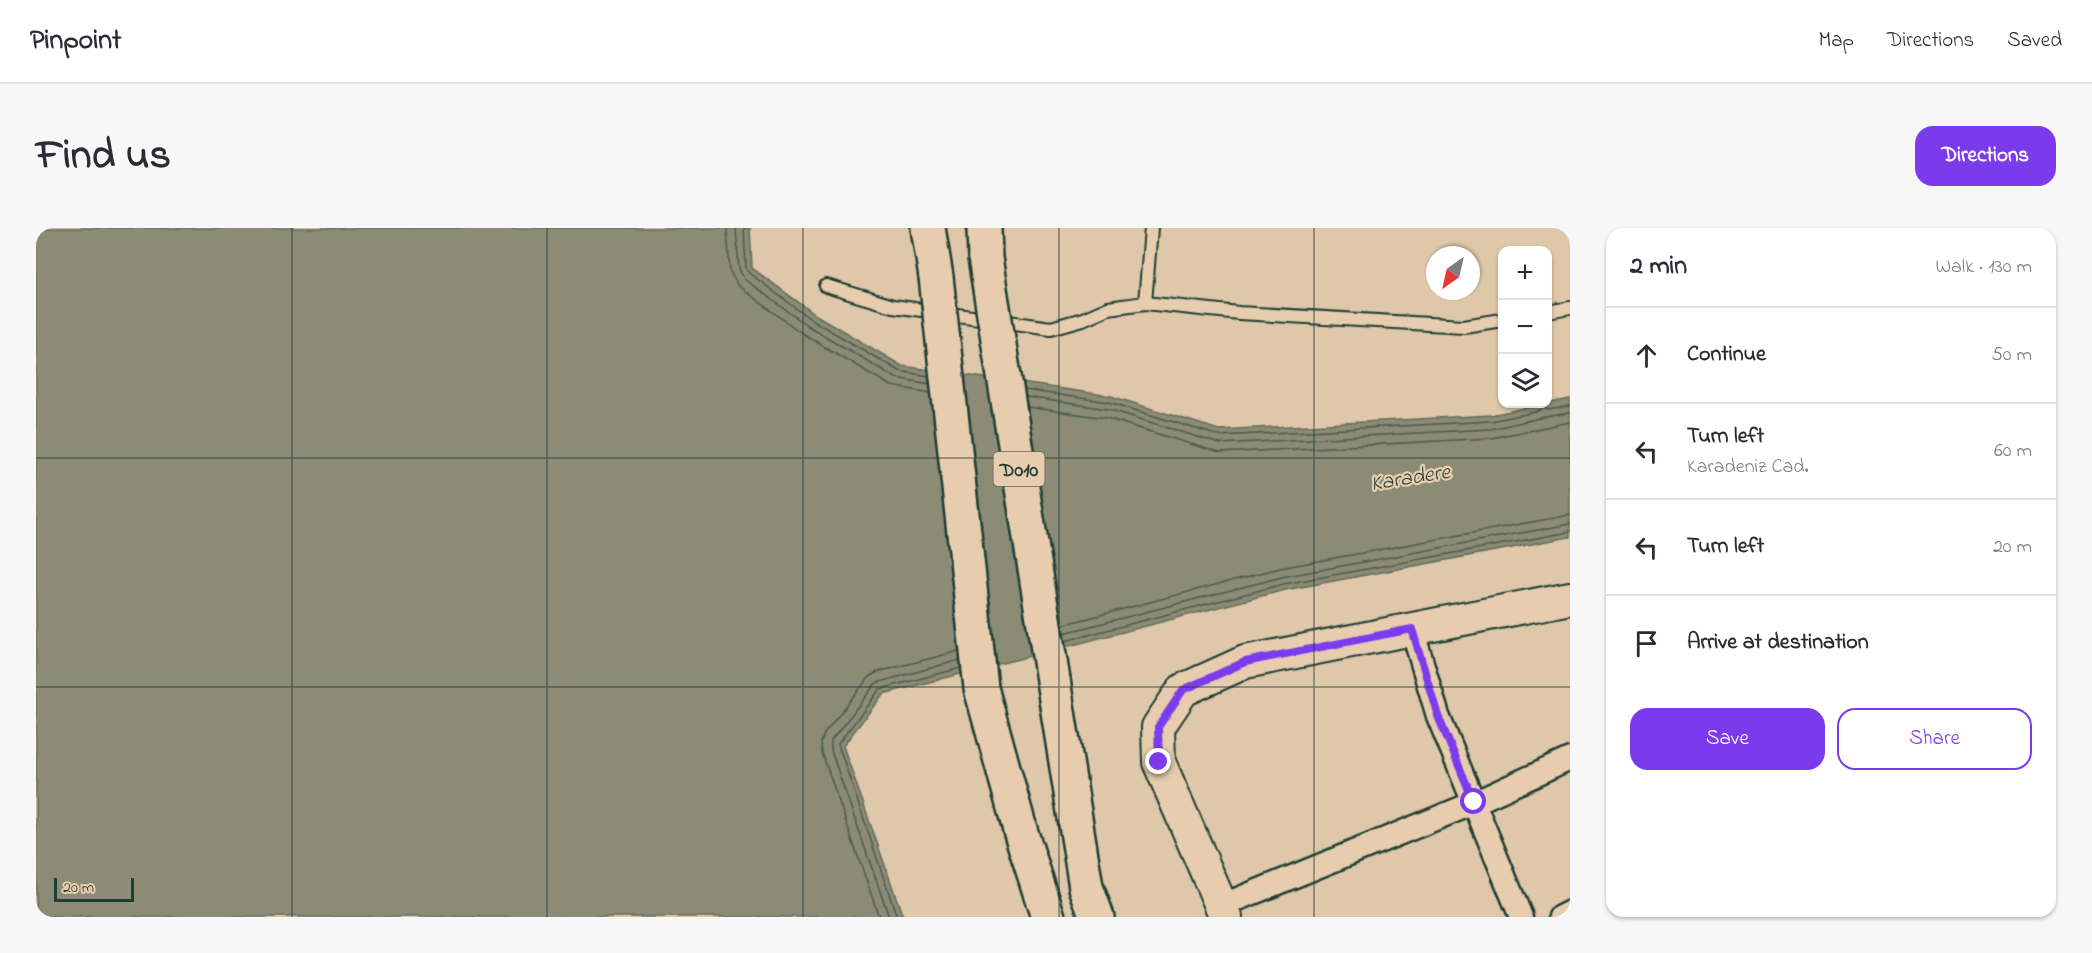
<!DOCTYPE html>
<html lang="en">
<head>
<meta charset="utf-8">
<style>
	body { margin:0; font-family:"Indie Flower",sans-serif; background:#f7f7f7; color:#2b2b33 }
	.controls { position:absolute; right:18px; top:18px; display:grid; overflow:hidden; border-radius:12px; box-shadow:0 2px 4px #0004 }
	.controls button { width:54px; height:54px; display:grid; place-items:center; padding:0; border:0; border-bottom:2px solid #e1e1e2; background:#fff; color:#2b2b33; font:30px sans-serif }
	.compass { position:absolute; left:1390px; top:18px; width:54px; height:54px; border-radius:50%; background:#fff; box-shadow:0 2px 4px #0004; rotate:214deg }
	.scale { position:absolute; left:18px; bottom:15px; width:80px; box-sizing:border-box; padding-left:6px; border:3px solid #1f3d34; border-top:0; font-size:16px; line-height:21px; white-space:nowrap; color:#1f3d34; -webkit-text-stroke:4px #e7cdae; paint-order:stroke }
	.stop { position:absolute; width:18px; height:18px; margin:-14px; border:4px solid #7c3aed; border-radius:50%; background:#fff }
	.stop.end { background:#7c3aed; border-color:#fff; box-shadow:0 2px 6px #0008 }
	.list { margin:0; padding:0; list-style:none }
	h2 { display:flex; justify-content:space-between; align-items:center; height:78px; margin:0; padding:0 24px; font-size:26px }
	h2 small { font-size:20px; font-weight:400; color:#7c7c81 }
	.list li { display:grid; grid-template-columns:39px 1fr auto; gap:18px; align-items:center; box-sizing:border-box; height:96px; padding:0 24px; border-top:2px solid #e1e1e2 }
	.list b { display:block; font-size:22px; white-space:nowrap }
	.list p { margin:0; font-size:20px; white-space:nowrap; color:#7c7c81 }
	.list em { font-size:20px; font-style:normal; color:#7c7c81 }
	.actions { display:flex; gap:12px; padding:18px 24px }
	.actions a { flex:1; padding:14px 0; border:2px solid #7c3aed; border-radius:18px; text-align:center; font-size:21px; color:#7c3aed }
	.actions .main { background:#7c3aed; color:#fff }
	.icon { flex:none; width:33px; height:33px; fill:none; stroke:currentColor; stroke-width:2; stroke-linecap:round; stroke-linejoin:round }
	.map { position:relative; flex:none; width:1534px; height:689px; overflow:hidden; border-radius:18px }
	header { display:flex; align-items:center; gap:36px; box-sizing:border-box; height:84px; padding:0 30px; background:#fff; border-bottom:2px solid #e1e1e2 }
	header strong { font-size:28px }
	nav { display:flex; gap:33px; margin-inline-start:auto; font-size:21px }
	.intro { display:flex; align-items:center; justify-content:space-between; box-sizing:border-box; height:144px; padding:0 36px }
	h1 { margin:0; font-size:42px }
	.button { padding:15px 27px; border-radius:18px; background:#7c3aed; color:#fff; font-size:21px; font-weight:700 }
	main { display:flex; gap:36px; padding:0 36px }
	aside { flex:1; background:#fff; border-radius:18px; box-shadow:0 2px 4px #0004 }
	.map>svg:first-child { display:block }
	.water { fill:#8b8b76; stroke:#606c5c; stroke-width:1.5 }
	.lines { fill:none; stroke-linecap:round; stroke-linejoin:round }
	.shore { stroke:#4a5c4e; stroke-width:1.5 }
	.lane-casing { stroke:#1f3d34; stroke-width:16 }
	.street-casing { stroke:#1f3d34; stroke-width:27 }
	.secondary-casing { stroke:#1f3d34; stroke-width:36 }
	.highway-casing { stroke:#1f3d34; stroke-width:38 }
	.lane { stroke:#e7cdae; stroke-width:12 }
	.street { stroke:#e7cdae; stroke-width:22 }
	.secondary { stroke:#e7cdae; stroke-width:32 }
	.highway { stroke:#e7cdae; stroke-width:33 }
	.highway-bridge-casing { stroke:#1f3d34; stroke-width:38; stroke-linecap:butt }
	.highway-bridge { stroke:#e7cdae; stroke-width:33 }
	.route { stroke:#7c3aed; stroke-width:8 }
	.grid { fill:none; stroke:#1f3d34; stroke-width:1.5; stroke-opacity:0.55 }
	.labels { text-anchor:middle; stroke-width:4.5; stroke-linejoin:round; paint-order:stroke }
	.shield { fill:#e7cdae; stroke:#5b6859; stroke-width:1.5 }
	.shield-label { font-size:20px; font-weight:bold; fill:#1f3d34 }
	.water-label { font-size:22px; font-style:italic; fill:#2a453b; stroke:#e7cdae }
</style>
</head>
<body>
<header>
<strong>Pinpoint</strong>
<nav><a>Map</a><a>Directions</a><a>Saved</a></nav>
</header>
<div class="intro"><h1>Find us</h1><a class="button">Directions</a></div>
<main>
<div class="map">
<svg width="1534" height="689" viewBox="0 0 1534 689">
	<rect width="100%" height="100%" fill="#dfc7a9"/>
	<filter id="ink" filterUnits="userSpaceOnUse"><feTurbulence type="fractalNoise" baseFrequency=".0167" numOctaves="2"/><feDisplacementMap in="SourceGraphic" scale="12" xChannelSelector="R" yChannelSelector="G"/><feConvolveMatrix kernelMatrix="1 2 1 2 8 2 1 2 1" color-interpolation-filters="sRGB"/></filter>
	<g filter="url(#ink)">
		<polygon class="water" points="0,0 714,0 716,40 780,87 866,138 1075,168 1183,202 1455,187 1534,171 1534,309 1249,362 847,466 807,518 867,689 0,689"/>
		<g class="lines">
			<g class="shore">
				<polyline points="691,0 694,44 702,58 767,106 855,158 895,165"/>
				<polyline points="700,0 703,41 708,51 772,98 860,150 894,156"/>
				<polyline points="708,0 710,40 713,45 776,92 863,143 893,148"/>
				<polyline points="988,162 1073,174 1183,208 1455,193 1500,184 1507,180 1513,182 1534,178"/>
				<polyline points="990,169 1072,181 1184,216 1455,201 1508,189 1534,185"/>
				<polyline points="991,179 1070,190 1184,225 1456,210 1534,194"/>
				<polyline points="1026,397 1244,340 1534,287"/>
				<polyline points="1028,405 1246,349 1534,296"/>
				<polyline points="1029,413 1248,356 1534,304"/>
				<polyline points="843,689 786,525 785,515 788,506 833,449 842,444 923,423"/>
				<polyline points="853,689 795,523 795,513 840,455 924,432"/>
				<polyline points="861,689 802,516 844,461 925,440"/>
			</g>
			<defs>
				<g id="lane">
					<polyline points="790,58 857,78 1015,100 1047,91 1072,80 1109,75 1203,85 1428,98 1466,92"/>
					<polyline points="1109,75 1115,0"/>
					<polyline points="1512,84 1534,80"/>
				</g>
				<g id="street">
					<polyline points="1376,401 1402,488 1485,689"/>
					<polyline points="1185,678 1438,575 1534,531"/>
					<polyline points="1524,689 1534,684"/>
				</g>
				<polyline id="secondary" points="1190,689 1123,534 1122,499 1147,462 1209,434 1534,370"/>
				<g id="highway">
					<polyline points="892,0 900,49"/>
					<polyline points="948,0 949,30"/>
					<polyline points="1017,452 1050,659 1061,689"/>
					<polyline points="945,460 985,605 1012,689"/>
				</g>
			</defs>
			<use href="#lane" class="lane-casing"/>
			<use href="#street" class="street-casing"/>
			<use href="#secondary" class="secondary-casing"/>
			<use href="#highway" class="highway-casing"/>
			<use href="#lane" class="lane"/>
			<use href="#street" class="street"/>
			<use href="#secondary" class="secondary"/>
			<use href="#highway" class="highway"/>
			<defs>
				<g id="highway-bridge">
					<polyline points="949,30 1017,452"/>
					<polyline points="900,49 945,460"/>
				</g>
			</defs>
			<use href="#highway-bridge" class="highway-bridge-casing"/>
			<use href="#highway-bridge" class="highway-bridge"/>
		</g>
	</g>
	<g class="lines" filter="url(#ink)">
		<polyline class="route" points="1123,534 1122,499 1147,462 1209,434 1376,401 1402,488 1438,574"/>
	</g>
	<path class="grid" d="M256,0V689M511,0V689M767,0V689M1023,0V689M1278,0V689M0,230H1534M0,459H1534"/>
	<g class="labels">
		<rect class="shield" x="957.5" y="224" width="51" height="34" rx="4.5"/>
		<g class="shield-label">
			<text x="983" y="248">D010</text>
		</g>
		<g class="water-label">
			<text transform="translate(1374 248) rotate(-9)" y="8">Karadere</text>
		</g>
	</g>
</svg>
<div class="controls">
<button>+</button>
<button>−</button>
<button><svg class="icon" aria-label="layers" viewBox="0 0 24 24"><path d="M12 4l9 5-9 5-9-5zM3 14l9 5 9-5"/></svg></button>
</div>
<svg class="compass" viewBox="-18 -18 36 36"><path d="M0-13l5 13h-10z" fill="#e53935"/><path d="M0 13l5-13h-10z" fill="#7c7c81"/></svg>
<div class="scale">20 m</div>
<div class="stop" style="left:1438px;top:574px"></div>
<div class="stop end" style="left:1123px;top:534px"></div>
</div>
<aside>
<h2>2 min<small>Walk · 130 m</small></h2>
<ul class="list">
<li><svg class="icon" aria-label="ahead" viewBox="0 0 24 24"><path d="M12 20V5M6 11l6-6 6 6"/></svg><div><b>Continue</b></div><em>50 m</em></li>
<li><svg class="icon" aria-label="left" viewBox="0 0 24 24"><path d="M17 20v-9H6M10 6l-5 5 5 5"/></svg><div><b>Turn left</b><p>Karadeniz Cad.</p></div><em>60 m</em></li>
<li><svg class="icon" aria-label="left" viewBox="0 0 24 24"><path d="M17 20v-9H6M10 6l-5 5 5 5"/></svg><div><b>Turn left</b></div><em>20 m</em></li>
<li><svg class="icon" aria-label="arrive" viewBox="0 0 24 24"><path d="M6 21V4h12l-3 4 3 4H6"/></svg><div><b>Arrive at destination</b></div></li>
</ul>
<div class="actions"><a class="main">Save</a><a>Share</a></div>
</aside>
</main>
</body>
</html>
